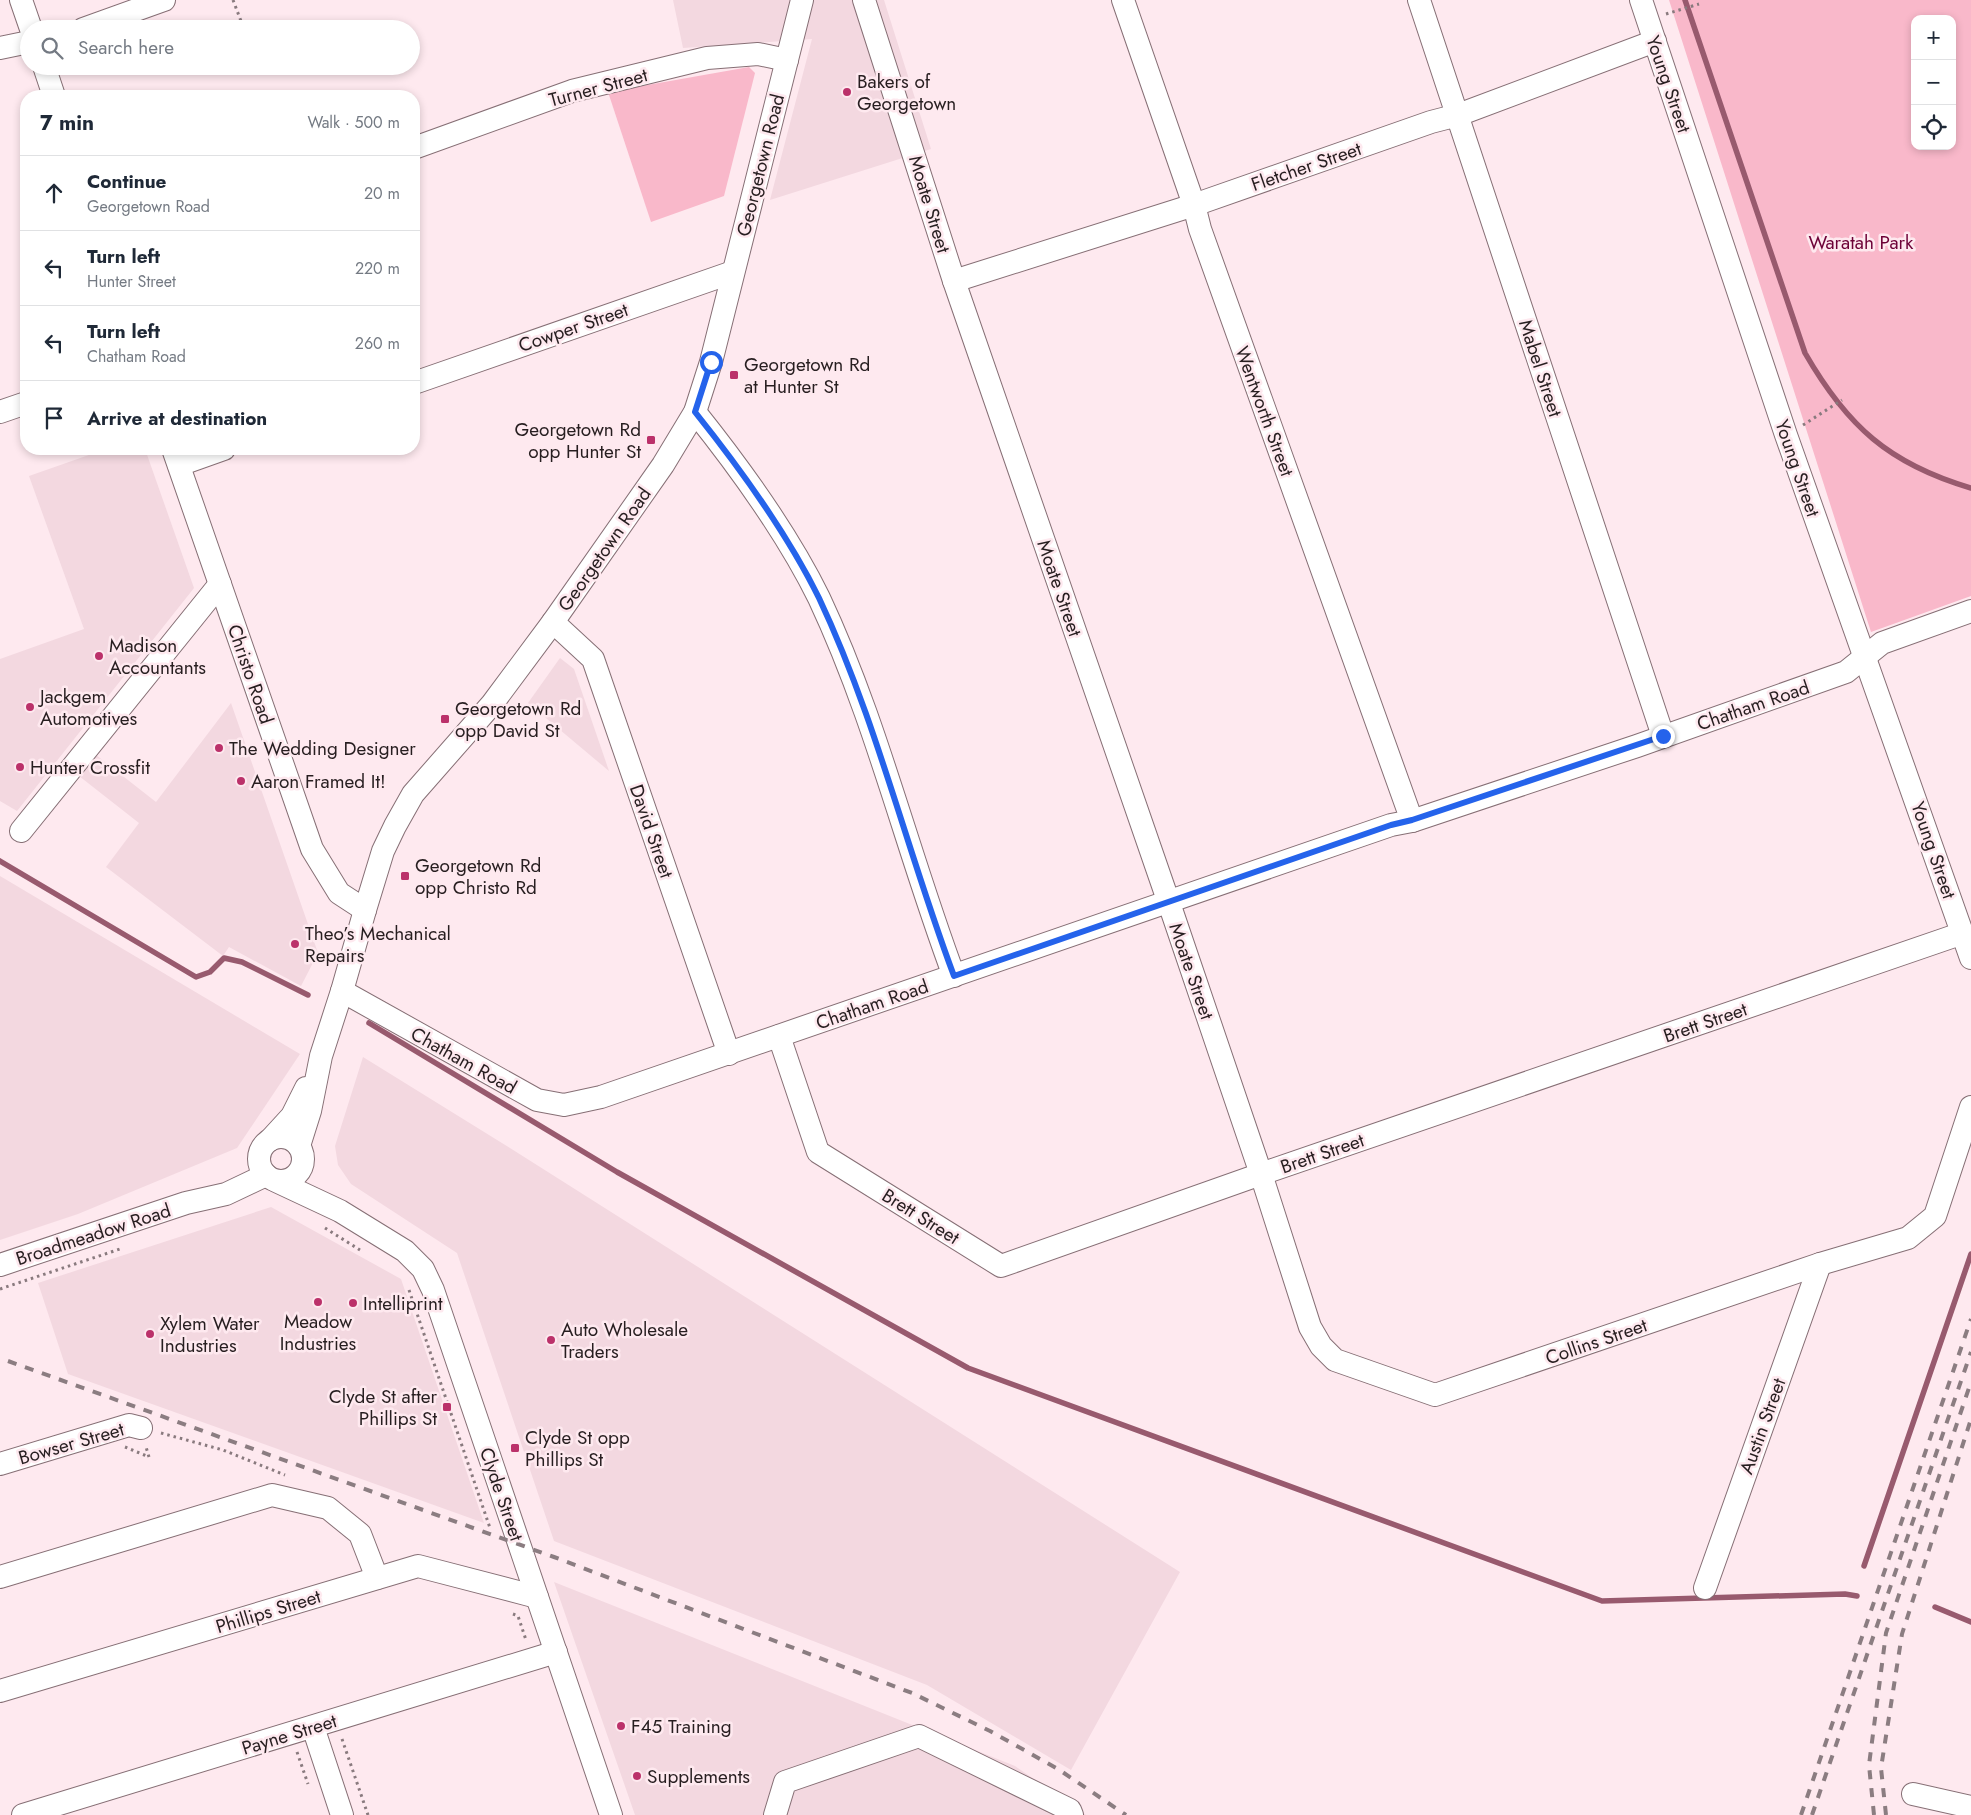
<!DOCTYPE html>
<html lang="en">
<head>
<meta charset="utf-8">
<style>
	body { margin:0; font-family:Jost,sans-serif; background:#f6f6f7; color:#1f2937 }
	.controls { position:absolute; right:15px; top:15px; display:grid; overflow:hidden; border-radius:10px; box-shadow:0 2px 8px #0003 }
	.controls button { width:45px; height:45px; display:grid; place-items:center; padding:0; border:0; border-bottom:1px solid #e0e1e3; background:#fff; color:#1f2937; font:25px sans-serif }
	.stop { position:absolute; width:15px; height:15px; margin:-11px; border:4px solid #2563eb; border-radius:50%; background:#fff }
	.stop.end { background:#2563eb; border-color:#fff; box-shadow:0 1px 5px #0008 }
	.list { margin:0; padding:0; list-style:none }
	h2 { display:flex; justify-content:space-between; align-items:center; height:65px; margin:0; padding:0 20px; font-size:21px }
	h2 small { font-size:16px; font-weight:400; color:#747a83 }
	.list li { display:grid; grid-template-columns:32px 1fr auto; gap:15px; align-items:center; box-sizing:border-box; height:75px; padding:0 20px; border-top:1px solid #e0e1e3 }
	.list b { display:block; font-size:19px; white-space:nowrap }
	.list p { margin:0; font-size:16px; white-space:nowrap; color:#747a83 }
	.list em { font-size:16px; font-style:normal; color:#747a83 }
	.icon { flex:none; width:28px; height:28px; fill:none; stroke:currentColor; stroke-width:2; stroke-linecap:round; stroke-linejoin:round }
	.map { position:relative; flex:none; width:1971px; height:1815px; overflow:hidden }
	.search { position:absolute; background:#fff; box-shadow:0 2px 8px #0003; left:20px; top:20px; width:400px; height:55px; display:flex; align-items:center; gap:12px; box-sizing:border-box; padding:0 18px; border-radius:28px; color:#747a83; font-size:19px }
	.panel { position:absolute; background:#fff; box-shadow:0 2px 8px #0003; left:20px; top:90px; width:400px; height:365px; border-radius:20px }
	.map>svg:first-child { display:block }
	.built { fill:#f3d8e0 }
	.green { fill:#f9b8ca; fill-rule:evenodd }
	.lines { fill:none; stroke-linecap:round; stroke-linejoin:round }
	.stream { stroke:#985a6e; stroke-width:5.5 }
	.minor-casing { stroke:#866f75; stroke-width:24 }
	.path { stroke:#897a7e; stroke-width:3; stroke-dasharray:2.5 4; stroke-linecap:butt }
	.minor { stroke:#fff; stroke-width:22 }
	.rail { stroke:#8b7d81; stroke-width:4; stroke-dasharray:9 9; stroke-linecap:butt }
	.route { stroke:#2563eb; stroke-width:6 }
	.poi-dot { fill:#bb316a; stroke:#fee9ef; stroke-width:2 }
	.labels { text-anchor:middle; stroke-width:5; stroke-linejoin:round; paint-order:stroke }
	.poi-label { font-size:19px; fill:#271e20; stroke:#fee9ef; text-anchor:start }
	.street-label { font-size:19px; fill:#271e20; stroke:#fee9ef }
	.park-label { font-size:19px; fill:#6d0137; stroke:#fee9ef }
</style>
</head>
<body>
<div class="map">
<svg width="1971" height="1815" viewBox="0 0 1971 1815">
	<rect width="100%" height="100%" fill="#fee9ef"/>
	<g class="built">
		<polygon points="673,0 884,0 931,149 770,200 812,39 683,48"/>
		<polygon points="106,449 145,449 194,588 17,811 0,801 0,659 84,629 29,476"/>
		<polygon points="560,658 574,669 609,771 528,703"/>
		<polygon points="231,703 318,953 301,986 229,947 223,956 106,867 139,823 79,776 96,755 156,802"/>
		<polygon points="0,876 300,1054 237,1148 78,1214 0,1240"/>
		<polygon points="363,1057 510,1148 1180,1572 1071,1770 927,1685 554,1541 457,1253 351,1184 338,1165 335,1146"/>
		<polygon points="271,1207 401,1279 484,1523 68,1374 38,1283"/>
		<polygon points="554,1582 1015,1766 1086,1815 635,1815"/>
	</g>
	<g class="green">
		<path d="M1669,0H1971V596L1871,632ZM1915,19H1952V146H1915Z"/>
		<polygon points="749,67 755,73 724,196 651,222 608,92"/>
	</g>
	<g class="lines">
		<g class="stream">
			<path d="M1685,0L1805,353C1847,426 1889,464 1971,488"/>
			<polyline points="0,861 196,977 210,972 224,958 242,962 308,995"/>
			<polyline points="369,1023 617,1172 968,1368 1602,1601 1845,1594 1857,1596"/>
			<polyline points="1864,1566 1971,1254"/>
			<polyline points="1935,1607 1971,1622"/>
		</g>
		<defs>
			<g id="minor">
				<polyline points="21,0 31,29"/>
				<polyline points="864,0 954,281 1169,903 1261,1174 1310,1327 1321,1346 1335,1360 1435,1395 1820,1264 1908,1238 1935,1216 1971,1107"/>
				<polyline points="1123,0 1194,205 1200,229 1412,821"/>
				<polyline points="1419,0 1663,736"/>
				<polyline points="1641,0 1786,435 1971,958"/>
				<polyline points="83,29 164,0"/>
				<polyline points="0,48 29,42"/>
				<polyline points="44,66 54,96"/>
				<polyline points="414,148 572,91 707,58 758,54 787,60"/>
				<polyline points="954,281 1194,205 1431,122 1458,115 1655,41"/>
				<polyline points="414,383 733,272"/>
				<polyline points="0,412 26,403"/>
				<path d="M695,412C739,467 788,535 819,598C876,719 907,851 954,976"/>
				<polyline points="173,449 312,849 339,893 365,910"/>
				<polyline points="179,465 224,449"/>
				<polyline points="553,622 593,659 729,1054"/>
				<polyline points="21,831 220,584"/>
				<polyline points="342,991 537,1100 564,1105 601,1097 1391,825 1412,821 1637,746 1846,672 1882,643 1971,611"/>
				<polyline points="779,1036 818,1152 1001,1266 1261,1174 1963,933"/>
				<circle cx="281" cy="1159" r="22"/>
				<polyline points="270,1140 292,1116 306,1088"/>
				<polyline points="299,1146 310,1111 321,1056 342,991 365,910 383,851 395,826 413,794 492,704 553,622 663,465 695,412 711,362 802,0"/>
				<polyline points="276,1181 340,1211 405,1251 423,1269 433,1290 611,1815"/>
				<polyline points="0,1265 186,1203 226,1194 266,1175"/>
				<polyline points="0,1464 129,1425 141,1428"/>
				<polyline points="0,1577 272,1495 328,1508 360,1534 377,1578"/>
				<polyline points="1705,1588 1820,1264"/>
				<polyline points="0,1691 418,1566 537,1597"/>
				<polyline points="313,1727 342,1815"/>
				<polyline points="1913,1794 1971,1807"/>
				<polyline points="23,1815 556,1652"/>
				<polyline points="775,1815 785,1782 919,1736 1070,1810 1072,1815"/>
			</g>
		</defs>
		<use href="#minor" class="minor-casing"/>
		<g class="path">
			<polyline points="233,0 244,29"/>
			<polyline points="1666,14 1699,4"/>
			<polyline points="1803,425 1842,400"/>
			<polyline points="325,1228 360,1250"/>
			<polyline points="0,1289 120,1249"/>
			<polyline points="409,1290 490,1528"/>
			<polyline points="161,1433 223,1450 285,1475"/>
			<polyline points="125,1447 149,1457 146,1447"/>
			<polyline points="513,1614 518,1616 526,1640"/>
			<polyline points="342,1739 368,1815"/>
			<polyline points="297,1752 308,1784"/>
		</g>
		<use href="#minor" class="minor"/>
		<g class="rail">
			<polyline points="8,1361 554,1557 912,1693 990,1731 1058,1769 1126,1815"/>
			<polyline points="1801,1815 1971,1319"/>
			<polyline points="1812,1815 1971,1352"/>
			<polyline points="1874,1815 1869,1765 1886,1633 1971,1382"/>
			<polyline points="1886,1815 1881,1768 1902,1634 1971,1419"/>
		</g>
	</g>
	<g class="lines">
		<path class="route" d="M711,362L695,412C739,467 788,535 819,598C876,719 907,851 954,976L1391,825L1412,820L1663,736"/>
	</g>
	<g class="poi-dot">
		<circle cx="847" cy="92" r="5"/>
		<rect x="729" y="370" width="10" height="10" rx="2.5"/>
		<rect x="646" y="435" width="10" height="10" rx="2.5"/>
		<circle cx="99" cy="656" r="5"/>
		<circle cx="30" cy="707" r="5"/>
		<rect x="440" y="714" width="10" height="10" rx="2.5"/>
		<circle cx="219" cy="748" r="5"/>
		<circle cx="20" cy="767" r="5"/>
		<circle cx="241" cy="781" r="5"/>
		<rect x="400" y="871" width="10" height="10" rx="2.5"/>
		<circle cx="295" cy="944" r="5"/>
		<circle cx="318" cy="1302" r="5"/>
		<circle cx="353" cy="1303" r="5"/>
		<circle cx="150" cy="1334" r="5"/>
		<circle cx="551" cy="1340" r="5"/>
		<rect x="442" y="1402" width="10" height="10" rx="2.5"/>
		<rect x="510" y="1443" width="10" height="10" rx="2.5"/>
		<circle cx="621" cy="1726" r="5"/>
		<circle cx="637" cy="1776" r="5"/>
	</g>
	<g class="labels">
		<g class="poi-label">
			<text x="857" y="88">Bakers of<tspan x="857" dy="22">Georgetown</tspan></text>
			<text x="744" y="371">Georgetown Rd<tspan x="744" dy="22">at Hunter St</tspan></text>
			<text x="641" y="436" text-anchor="end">Georgetown Rd<tspan x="641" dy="22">opp Hunter St</tspan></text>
			<text x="109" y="652">Madison<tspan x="109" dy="22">Accountants</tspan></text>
			<text x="40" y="703">Jackgem<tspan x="40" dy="22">Automotives</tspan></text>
			<text x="455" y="715">Georgetown Rd<tspan x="455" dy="22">opp David St</tspan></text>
			<text x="229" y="755">The Wedding Designer</text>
			<text x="30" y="774">Hunter Crossfit</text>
			<text x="251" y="788">Aaron Framed It!</text>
			<text x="415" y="872">Georgetown Rd<tspan x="415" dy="22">opp Christo Rd</tspan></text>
			<text x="305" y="940">Theo’s Mechanical<tspan x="305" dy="22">Repairs</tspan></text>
			<text x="363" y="1310">Intelliprint</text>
			<text x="318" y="1328" text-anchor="middle">Meadow<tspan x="318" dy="22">Industries</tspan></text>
			<text x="160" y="1330">Xylem Water<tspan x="160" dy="22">Industries</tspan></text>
			<text x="561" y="1336">Auto Wholesale<tspan x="561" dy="22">Traders</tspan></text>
			<text x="437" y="1403" text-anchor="end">Clyde St after<tspan x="437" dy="22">Phillips St</tspan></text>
			<text x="525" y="1444">Clyde St opp<tspan x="525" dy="22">Phillips St</tspan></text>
			<text x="631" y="1733">F45 Training</text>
			<text x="647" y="1783">Supplements</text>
		</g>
		<g class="street-label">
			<text transform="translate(1669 84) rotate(71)" y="7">Young Street</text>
			<text transform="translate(598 87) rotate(-15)" y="7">Turner Street</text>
			<text transform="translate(760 165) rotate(-76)" y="7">Georgetown Road</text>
			<text transform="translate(1306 166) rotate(-19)" y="7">Fletcher Street</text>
			<text transform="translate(930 204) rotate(73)" y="7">Moate Street</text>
			<text transform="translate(573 327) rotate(-19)" y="7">Cowper Street</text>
			<text transform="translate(1541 368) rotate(72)" y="7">Mabel Street</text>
			<text transform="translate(1265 411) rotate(70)" y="7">Wentworth Street</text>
			<text transform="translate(1798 468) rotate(71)" y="7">Young Street</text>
			<text transform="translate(604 549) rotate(-55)" y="7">Georgetown Road</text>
			<text transform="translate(1060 588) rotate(71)" y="7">Moate Street</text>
			<text transform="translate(251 674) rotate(71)" y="7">Christo Road</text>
			<text transform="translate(1753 705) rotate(-19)" y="7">Chatham Road</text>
			<text transform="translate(652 831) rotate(71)" y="7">David Street</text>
			<text transform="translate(1934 850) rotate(71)" y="7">Young Street</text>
			<text transform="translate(1192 971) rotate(71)" y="7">Moate Street</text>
			<text transform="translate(872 1004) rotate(-19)" y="7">Chatham Road</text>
			<text transform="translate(1705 1022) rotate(-19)" y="7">Brett Street</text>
			<text transform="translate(464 1060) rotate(29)" y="7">Chatham Road</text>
			<text transform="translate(1322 1153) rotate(-19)" y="7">Brett Street</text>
			<text transform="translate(921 1216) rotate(32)" y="7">Brett Street</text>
			<text transform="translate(93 1234) rotate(-18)" y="7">Broadmeadow Road</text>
			<text transform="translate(1596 1341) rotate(-19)" y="7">Collins Street</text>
			<text transform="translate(1762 1426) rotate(-70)" y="7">Austin Street</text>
			<text transform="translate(71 1443) rotate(-16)" y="7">Bowser Street</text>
			<text transform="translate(502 1494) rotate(71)" y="7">Clyde Street</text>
			<text transform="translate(268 1611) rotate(-17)" y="7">Phillips Street</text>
			<text transform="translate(289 1734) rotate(-17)" y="7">Payne Street</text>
		</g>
		<g class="park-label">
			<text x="1861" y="249">Waratah Park</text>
		</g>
	</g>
</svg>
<div class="controls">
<button>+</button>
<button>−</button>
<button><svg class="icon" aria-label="locate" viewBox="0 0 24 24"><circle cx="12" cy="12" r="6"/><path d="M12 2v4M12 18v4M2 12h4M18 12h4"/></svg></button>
</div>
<div class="stop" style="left:711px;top:362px"></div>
<div class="stop end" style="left:1663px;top:736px"></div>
<div class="search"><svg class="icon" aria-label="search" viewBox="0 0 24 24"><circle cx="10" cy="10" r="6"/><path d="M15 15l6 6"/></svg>Search here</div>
<section class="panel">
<h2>7 min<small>Walk · 500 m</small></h2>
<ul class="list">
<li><svg class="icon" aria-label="ahead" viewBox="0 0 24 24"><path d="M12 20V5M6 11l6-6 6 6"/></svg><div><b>Continue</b><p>Georgetown Road</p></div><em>20 m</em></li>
<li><svg class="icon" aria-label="left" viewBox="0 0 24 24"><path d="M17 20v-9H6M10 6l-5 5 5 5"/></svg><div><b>Turn left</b><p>Hunter Street</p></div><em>220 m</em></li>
<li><svg class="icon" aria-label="left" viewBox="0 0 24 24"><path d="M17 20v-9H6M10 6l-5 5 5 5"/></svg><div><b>Turn left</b><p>Chatham Road</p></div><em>260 m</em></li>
<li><svg class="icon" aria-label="arrive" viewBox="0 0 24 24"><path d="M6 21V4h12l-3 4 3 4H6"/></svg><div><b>Arrive at destination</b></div></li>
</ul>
</section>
</div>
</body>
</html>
